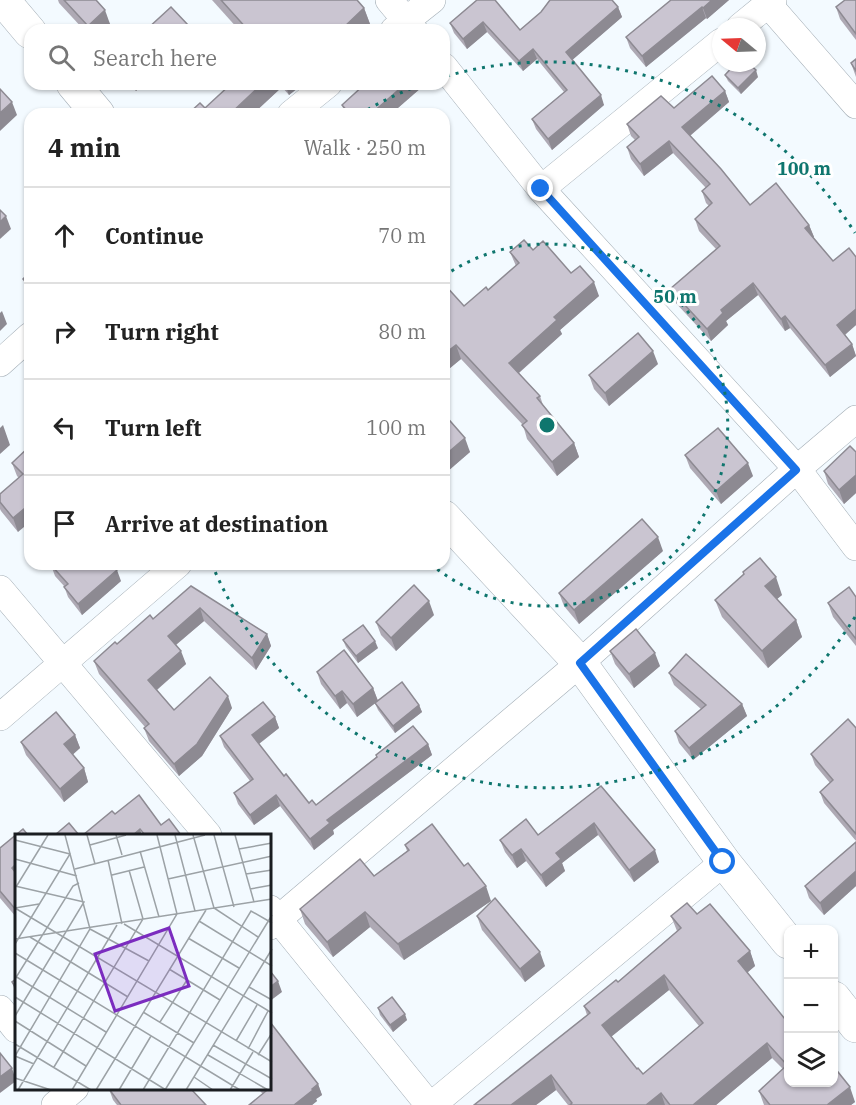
<!DOCTYPE html>
<html lang="en">
<head>
<meta charset="utf-8">
<style>
	body { margin:0; font-family:"IBM Plex Serif",serif; background:#f2f2f2; color:#222 }
	.controls { position:absolute; right:18px; bottom:18px; display:grid; overflow:hidden; border-radius:12px; box-shadow:0 2px 4px #0004 }
	.controls button { width:54px; height:54px; display:grid; place-items:center; padding:0; border:0; border-bottom:2px solid #e0e0e0; background:#fff; color:#222; font:30px sans-serif }
	.compass { position:absolute; left:712px; top:18px; width:54px; height:54px; border-radius:50%; background:#fff; box-shadow:0 2px 4px #0004; rotate:289deg }
	.stop { position:absolute; width:18px; height:18px; margin:-14px; border:4px solid #1a73e8; border-radius:50%; background:#fff }
	.stop.end { background:#1a73e8; border-color:#fff; box-shadow:0 2px 6px #0008 }
	.list { margin:0; padding:0; list-style:none }
	h2 { display:flex; justify-content:space-between; align-items:center; height:78px; margin:0; padding:0 24px; font-size:26px }
	h2 small { font-size:20px; font-weight:400; color:#767676 }
	.list li { display:grid; grid-template-columns:39px 1fr auto; gap:18px; align-items:center; box-sizing:border-box; height:96px; padding:0 24px; border-top:2px solid #e0e0e0 }
	.list b { display:block; font-size:22px; white-space:nowrap }
	.list em { font-size:20px; font-style:normal; color:#767676 }
	.icon { flex:none; width:33px; height:33px; fill:none; stroke:currentColor; stroke-width:2; stroke-linecap:round; stroke-linejoin:round }
	.map { position:relative; flex:none; width:856px; height:1105px; overflow:hidden }
	.search { position:absolute; background:#fff; box-shadow:0 2px 4px #0004; left:24px; top:24px; width:426px; height:66px; display:flex; align-items:center; gap:15px; box-sizing:border-box; padding:0 21px; border-radius:18px; color:#767676; font-size:22px }
	.panel { position:absolute; background:#fff; box-shadow:0 2px 4px #0004; left:24px; top:108px; width:426px; height:462px; border-radius:18px }
	.map>svg:first-child { display:block }
	.lines { fill:none; stroke-linecap:round; stroke-linejoin:round }
	.minor-casing { stroke:#a4aeb6; stroke-width:28 }
	.tertiary-casing { stroke:#a4aeb6; stroke-width:34 }
	.minor { stroke:#fff; stroke-width:27 }
	.tertiary { stroke:#fff; stroke-width:33 }
	.wall { fill:#aea9b4; fill-rule:evenodd }
	.shaded-wall { fill:#8d8a92 }
	.building { fill:#cac5d1; stroke:#8d8a92; stroke-width:1.5; fill-rule:evenodd }
	.route { stroke:#1a73e8; stroke-width:8 }
	.ring { fill:none; stroke:#0f766e; stroke-width:3; stroke-dasharray:3 6 }
	.inset-road { fill:none; stroke:#9ca2a6; stroke-width:1.5 }
	.view { fill:#7b2cbf; fill-opacity:0.15; stroke:#7b2cbf; stroke-width:3 }
	.inset-edge { fill:none; stroke:#1a1d21; stroke-width:3 }
	.centre { fill:#0f766e; stroke:#fff; stroke-width:3 }
	.ring-label { font-size:18px; text-anchor:middle; font-weight:bold; fill:#0f766e; stroke:#fff; stroke-width:6; stroke-linejoin:round; paint-order:stroke }
</style>
</head>
<body>
<div class="map">
<svg width="856" height="1105" viewBox="0 0 856 1105">
	<rect width="100%" height="100%" fill="#f3faff"/>
	<g class="lines">
		<defs>
			<g id="minor">
				<polyline points="389,0 414,30"/>
				<polyline points="768,4 856,105"/>
				<polyline points="740,27 773,0"/>
				<polyline points="394,30 432,0"/>
				<polyline points="444,67 541,189 797,469 856,547"/>
				<polyline points="291,114 328,84"/>
				<polyline points="541,189 721,42"/>
				<polyline points="0,363 30,336"/>
				<polyline points="0,589 208,835"/>
				<polyline points="0,717 178,564"/>
				<polyline points="270,909 429,1105"/>
				<polyline points="270,926 580,663 797,469 856,419"/>
				<polyline points="0,1009 16,1029"/>
				<polyline points="55,1105 75,1088"/>
				<polyline points="432,1105 724,862"/>
			</g>
			<g id="tertiary">
				<polyline points="3,0 30,32"/>
				<polyline points="73,84 98,114"/>
				<polyline points="444,517 580,663 724,862 788,942"/>
				<polyline points="834,998 856,1026"/>
			</g>
		</defs>
		<use href="#minor" class="minor-casing"/>
		<use href="#tertiary" class="tertiary-casing"/>
		<use href="#minor" class="minor"/>
		<use href="#tertiary" class="tertiary"/>
	</g>
	<g class="wall">
		<polygon points="58,0 96,0 110,24 103,30 84,30 59,3"/>
		<polygon points="212,0 357,0 364,8 370,24 364,30 239,30"/>
		<polygon points="477,0 520,30 541,12 549,1 549,0 612,0 618,7 622,17 572,60 604,105 552,150 536,129 532,119 564,92 537,59 523,71 487,32 467,49 454,33 450,23"/>
		<polygon points="671,0 729,0 707,19 706,18 646,67 630,48 626,37"/>
		<polygon points="856,0 856,40 840,19 836,7"/>
		<polygon points="856,59 856,77 851,63"/>
		<polygon points="725,75 758,77 741,94 728,81"/>
		<polygon points="129,84 143,84 136,91"/>
		<polygon points="231,84 303,84 289,95 282,87 253,114 188,114 205,108"/>
		<polygon points="422,87 391,114 345,114 342,105"/>
		<polygon points="725,91 729,102 690,136 750,205 809,225 814,237 813,237 833,261 856,257 856,325 845,335 852,344 856,356 830,377 790,328 785,331 758,295 726,321 728,325 711,341 674,301 670,289 716,249 699,231 695,219 709,206 706,203 702,191 706,188 673,153 644,176 631,159 627,147 635,140 631,136 627,124"/>
		<polygon points="533,250 571,273 599,296 560,330 562,334 519,373 540,396 543,405 574,443 579,457 557,476 527,439 523,425 461,359 444,373 464,306 488,290 516,266 510,252"/>
		<polygon points="30,272 30,294 28,292 23,279"/>
		<polygon points="658,364 609,406 594,389 589,375"/>
		<polygon points="444,414 470,452 448,471 444,467"/>
		<polygon points="30,446 18,532 1,511 0,509 0,494 19,478 17,476 12,463"/>
		<polygon points="856,452 856,493 844,504 828,484 824,471"/>
		<polygon points="685,455 753,476 721,504 690,468"/>
		<polygon points="663,551 579,624 564,606 559,593"/>
		<polygon points="51,565 121,581 82,615 68,597 64,586 55,576"/>
		<polygon points="743,572 782,595 777,599 796,620 802,637 768,668 722,617 715,600 744,574"/>
		<polygon points="191,586 267,634 271,646 256,670 204,621 176,645 186,664 157,690 174,710 232,708 202,756 179,776 149,741 144,728 145,727 99,674 94,661 153,619"/>
		<polygon points="856,597 856,646 833,617 828,603"/>
		<polygon points="434,615 396,651 381,635 376,622"/>
		<polygon points="343,640 378,648 358,663 346,647"/>
		<polygon points="610,651 660,666 634,688 615,664"/>
		<polygon points="317,672 373,688 378,701 357,717 347,703 340,709 321,684"/>
		<polygon points="669,673 742,704 747,716 693,760 679,743 675,731 701,709 674,685"/>
		<polygon points="375,703 419,705 422,712 395,733 378,710"/>
		<polygon points="275,717 279,728 259,744 284,776 309,803 316,805 376,757 376,755 428,744 432,755 333,830 334,834 314,850 280,806 254,825 238,804 234,793 250,781 224,747 220,736"/>
		<polygon points="856,728 856,841 824,803 820,792 830,783 815,765 811,754"/>
		<polygon points="75,735 80,748 72,755 84,768 88,782 64,802 26,755 21,742"/>
		<polygon points="601,786 659,862 634,882 598,835 562,863 565,871 546,887 526,861 517,868 505,852 500,840 538,835"/>
		<polygon points="16,835 16,917 0,898 0,848"/>
		<polygon points="856,842 856,886 824,915 809,898 805,886"/>
		<polygon points="405,845 491,901 404,960 370,927 333,957 305,924 300,909 374,876 407,851"/>
		<path d="M697,914L750,951L755,966L747,973L789,1024L855,1102L851,1105H764L759,1091L783,1069L772,1058L716,1105H568L556,1090L536,1105H474L587,1015L584,1006L618,982L677,931L671,916ZM669,990L699,1026L643,1074L637,1069L611,1037Z"/>
		<polygon points="477,916 545,966 525,982 482,930"/>
		<polygon points="16,979 16,994 12,982"/>
		<polygon points="378,1008 407,1020 393,1032 380,1015"/>
		<polygon points="318,1084 322,1095 316,1099 317,1101 312,1105 249,1105 263,1094 258,1089 270,1089"/>
		<polygon points="109,1089 206,1105 117,1105 113,1100"/>
	</g>
	<g class="shaded-wall">
		<polygon points="712,0 729,0 707,19 703,8"/>
		<polygon points="618,7 622,17 570,62 566,52"/>
		<polygon points="702,7 706,18 646,67 642,56"/>
		<polygon points="364,8 370,24 364,30 344,30 343,28"/>
		<polygon points="105,10 110,24 103,30 89,30 88,26"/>
		<polygon points="483,22 487,32 467,49 463,39"/>
		<polygon points="188,25 190,30 183,30"/>
		<polygon points="341,25 342,30 336,30"/>
		<polygon points="533,49 537,59 523,71 519,61"/>
		<polygon points="756,70 758,77 741,94 738,88"/>
		<polygon points="133,84 143,84 136,91"/>
		<polygon points="262,84 281,84 282,87 253,114 230,114"/>
		<polygon points="285,84 303,84 289,95"/>
		<polygon points="405,84 421,84 422,87 391,114 371,114"/>
		<polygon points="725,91 729,102 686,139 682,127"/>
		<polygon points="601,95 604,105 552,150 548,139"/>
		<polygon points="12,102 17,115 0,131 0,113"/>
		<polygon points="669,141 673,153 644,176 640,164"/>
		<polygon points="6,216 11,229 0,239 0,222"/>
		<polygon points="809,225 814,237 809,240 805,228"/>
		<polygon points="594,282 599,296 560,330 562,334 514,377 509,363 554,317"/>
		<polygon points="753,283 758,295 726,321 728,325 711,341 707,329 721,310"/>
		<polygon points="856,309 856,325 842,337 837,325"/>
		<polygon points="2,311 7,324 0,331 0,313"/>
		<polygon points="785,316 790,328 785,331 781,319"/>
		<polygon points="852,344 856,356 830,377 825,365"/>
		<polygon points="456,345 461,359 444,373 444,354"/>
		<polygon points="653,351 658,364 609,406 605,393"/>
		<polygon points="3,425 10,445 0,454 0,428"/>
		<polygon points="465,438 470,452 448,471 444,460 444,456"/>
		<polygon points="574,443 579,457 557,476 552,462"/>
		<polygon points="748,463 753,476 721,504 716,491"/>
		<polygon points="856,475 856,493 844,504 839,490"/>
		<polygon points="30,504 30,522 18,532 13,518"/>
		<polygon points="658,537 663,551 579,624 574,610"/>
		<polygon points="117,570 121,581 82,615 78,604"/>
		<polygon points="776,577 782,595 772,603 765,586"/>
		<polygon points="429,601 434,615 396,651 391,638"/>
		<polygon points="200,608 204,621 172,648 168,636"/>
		<polygon points="796,620 802,637 768,668 762,651"/>
		<polygon points="267,634 271,646 256,670 252,658"/>
		<polygon points="375,641 378,648 358,663 356,656"/>
		<polygon points="181,651 186,664 153,693 148,680"/>
		<polygon points="655,653 660,666 634,688 629,674"/>
		<polygon points="373,688 378,701 357,717 353,704"/>
		<polygon points="342,691 347,703 340,709 335,696"/>
		<polygon points="228,696 232,708 202,756 179,776 174,764"/>
		<polygon points="742,704 747,716 693,760 689,748"/>
		<polygon points="419,705 422,712 395,733 393,726"/>
		<polygon points="275,717 279,728 256,746 252,735"/>
		<polygon points="75,735 80,748 69,758 64,744"/>
		<polygon points="428,744 432,755 333,830 334,834 314,850 310,839 327,820"/>
		<polygon points="84,768 88,782 64,802 60,789"/>
		<polygon points="276,795 280,806 254,825 250,815"/>
		<polygon points="594,823 598,835 562,863 565,871 546,887 541,875 556,853"/>
		<polygon points="140,829 142,835 133,835"/>
		<polygon points="521,849 526,861 517,868 512,855"/>
		<polygon points="655,850 659,862 634,882 629,870"/>
		<polygon points="16,864 16,880 12,868"/>
		<polygon points="856,871 856,886 824,915 820,903"/>
		<polygon points="486,886 491,901 404,960 398,944"/>
		<polygon points="365,912 370,927 333,957 327,942"/>
		<polygon points="750,951 755,966 743,976 738,961"/>
		<polygon points="540,952 545,966 525,982 520,969"/>
		<polygon points="664,975 669,990 607,1040 602,1025"/>
		<polygon points="278,981 282,992 270,1001 270,987"/>
		<polygon points="405,1014 407,1020 393,1032 390,1025"/>
		<polygon points="767,1043 772,1058 716,1105 693,1105"/>
		<polygon points="12,1068 16,1081 0,1093 0,1077"/>
		<polygon points="551,1075 556,1090 536,1105 511,1105"/>
		<polygon points="318,1084 322,1095 316,1099 317,1101 312,1105 294,1105"/>
		<polygon points="850,1087 855,1102 851,1105 827,1105"/>
		<polygon points="661,1093 665,1105 646,1105"/>
	</g>
	<g class="building">
		<polygon points="64,0 96,0 105,10 88,26"/>
		<polygon points="221,0 357,0 364,8 343,28 341,25 336,30 248,30"/>
		<polygon points="477,0 495,0 520,30 541,12 550,0 612,0 618,7 566,52 601,95 548,139 532,119 567,90 533,49 519,61 483,22 463,39 450,23"/>
		<polygon points="671,0 712,0 703,8 702,7 642,56 626,37"/>
		<polygon points="845,0 856,0 856,34 836,7"/>
		<polygon points="171,7 188,25 183,30 146,30"/>
		<polygon points="856,59 856,71 851,63"/>
		<polygon points="736,63 748,63 756,70 738,88 725,75"/>
		<polygon points="712,76 725,91 682,127 721,169 750,205 776,183 809,225 805,228 833,261 849,248 856,257 856,309 837,325 852,344 825,365 785,316 781,319 753,283 721,310 723,313 707,329 670,289 720,246 695,219 712,203 702,191 710,184 669,141 640,164 627,147 639,137 627,124 661,96 674,108"/>
		<polygon points="231,84 262,84 230,114 188,114 200,103 205,108"/>
		<polygon points="365,84 405,84 371,114 350,114 342,105"/>
		<polygon points="0,89 12,102 0,113"/>
		<polygon points="0,210 6,216 0,222"/>
		<polygon points="524,240 533,250 543,241 571,273 580,266 594,282 554,317 557,320 509,363 540,396 537,398 574,443 552,462 522,425 527,421 456,345 444,354 444,284 464,306 486,287 488,290 519,263 510,252"/>
		<polygon points="30,272 30,286 23,279"/>
		<polygon points="638,333 653,351 605,393 589,375"/>
		<polygon points="444,414 465,438 444,456"/>
		<polygon points="718,428 748,463 716,491 685,455"/>
		<polygon points="30,446 30,504 13,518 0,502 0,494 23,474 12,463"/>
		<polygon points="850,446 856,452 856,475 839,490 824,471"/>
		<polygon points="642,519 658,537 574,610 559,593"/>
		<polygon points="760,558 776,577 765,586 796,620 762,651 715,600 744,574 743,572"/>
		<polygon points="52,564 112,564 117,570 78,604 64,587 68,584 51,565"/>
		<polygon points="414,585 429,601 391,638 376,622"/>
		<polygon points="191,586 267,634 252,658 200,608 168,636 181,651 148,680 174,710 210,677 228,696 197,744 174,764 144,728 149,724 94,661 115,642 117,644 150,615 153,619"/>
		<polygon points="849,587 856,597 856,639 828,603"/>
		<polygon points="363,625 375,641 356,656 343,640"/>
		<polygon points="636,629 655,653 629,674 610,651"/>
		<polygon points="344,650 373,688 353,704 342,691 335,696 317,672"/>
		<polygon points="686,654 742,704 689,748 675,731 706,705 669,673"/>
		<polygon points="402,682 419,705 393,726 375,703"/>
		<polygon points="263,702 275,717 252,735 284,776 286,774 309,803 312,800 316,805 377,757 376,755 413,726 428,744 327,820 330,823 310,839 276,795 250,815 234,793 253,779 220,736"/>
		<polygon points="56,712 75,735 64,744 84,768 60,789 21,742"/>
		<polygon points="848,719 856,728 856,834 820,792 833,780 811,754"/>
		<polygon points="601,786 655,850 629,870 594,823 556,853 561,859 541,875 521,849 512,855 500,840 526,819 538,835"/>
		<polygon points="139,795 161,825 169,819 181,835 145,835 140,829 133,835 83,835 112,811 115,814"/>
		<polygon points="69,823 79,835 55,835"/>
		<polygon points="432,824 464,866 468,863 486,886 398,944 365,912 327,942 300,909 360,859 374,876 409,850 405,845"/>
		<polygon points="23,829 28,835 16,835 16,864 12,868 16,873 16,910 0,891 0,848"/>
		<polygon points="856,842 856,871 820,903 805,886"/>
		<polygon points="495,898 540,952 520,969 477,916"/>
		<path d="M687,903L697,914L710,904L750,951L738,961L789,1024V1083H834V1067L850,1087L827,1105H770L759,1091L787,1065L767,1043L693,1105H670L661,1093L646,1105H570L572,1103L551,1075L511,1105H474L590,1013L584,1006L616,980L618,982L681,928L671,916ZM664,975L703,1023L643,1074L638,1068L637,1069L602,1025Z"/>
		<polygon points="270,971 278,981 270,987"/>
		<polygon points="16,979 16,988 12,982"/>
		<polygon points="392,997 405,1014 390,1025 378,1008"/>
		<polygon points="270,1022 318,1084 312,1089 313,1090 294,1105 249,1105 266,1091 264,1089 270,1089"/>
		<polygon points="0,1053 12,1068 0,1077"/>
		<polygon points="109,1089 191,1089 206,1105 121,1105"/>
	</g>
	<g class="lines">
		<polyline class="route" points="541,189 796,470 580,663 723,862"/>
	</g>
	<g class="ring">
		<path d="M444 276A181 181 0 1 1 432 565"/>
		<path d="M855 617A363 363 0 0 1 213 567M360 114A363 363 0 0 1 420 85M447 76A363 363 0 0 1 855 233"/>
	</g>
	<g transform="translate(15 834)">
		<rect width="256" height="256" fill="#f3faff"/>
		<path class="inset-road" d="M72,1L80,30M101,1L107,21M160,1L180,77M178,1L199,74L243,103M199,1L219,73M220,1L239,68M0,6L55,20L0,110M75,11L111,1M224,15L257,9M125,17L144,83M0,25L62,42M93,26L107,90M60,35L190,1M231,40L257,36M97,41L129,33M153,45L257,22M0,52L69,68L0,182M1,53L33,1M235,55L257,51M0,74L257,228M0,74L24,70M184,87L257,132M109,90L257,179M75,95L134,127M15,103L113,163M173,104L224,134M0,105L257,65M0,119L225,256M154,135L205,166M0,142L91,198M0,145L58,52L64,49M234,153L257,166M0,163L151,256M128,178L179,209M0,187L71,232M145,188L172,146M221,207L242,171M0,210L76,256M198,211L257,245M233,215L253,177M193,221L253,256M243,221L257,199M0,222L75,95L50,1M0,222L19,230M39,233L128,85L114,36M179,243L198,256M0,244L36,256M3,256L102,91M57,256L162,80L142,1M81,256L191,76M104,256L136,202M128,256L236,77L257,89M150,256L257,81M171,256L257,115M215,256L238,218"/>
		<path class="view" d="M154,94L174,152L100,177L80,120Z"/>
		<rect width="256" height="256" class="inset-edge"/>
	</g>
	<circle cx="547" cy="425" r="9" class="centre"/>
	<g class="ring-label">
		<text x="804" y="175">100 m</text>
		<text x="675" y="303">50 m</text>
	</g>
</svg>
<div class="controls">
<button>+</button>
<button>−</button>
<button><svg class="icon" aria-label="layers" viewBox="0 0 24 24"><path d="M12 4l9 5-9 5-9-5zM3 14l9 5 9-5"/></svg></button>
</div>
<svg class="compass" viewBox="-18 -18 36 36"><path d="M0-13l5 13h-10z" fill="#e53935"/><path d="M0 13l5-13h-10z" fill="#767676"/></svg>
<div class="stop" style="left:723px;top:862px"></div>
<div class="stop end" style="left:541px;top:189px"></div>
<div class="search"><svg class="icon" aria-label="search" viewBox="0 0 24 24"><circle cx="10" cy="10" r="6"/><path d="M15 15l6 6"/></svg>Search here</div>
<section class="panel">
<h2>4 min<small>Walk · 250 m</small></h2>
<ul class="list">
<li><svg class="icon" aria-label="ahead" viewBox="0 0 24 24"><path d="M12 20V5M6 11l6-6 6 6"/></svg><div><b>Continue</b></div><em>70 m</em></li>
<li><svg class="icon" aria-label="right" viewBox="0 0 24 24"><path d="M7 20v-9h11M14 6l5 5-5 5"/></svg><div><b>Turn right</b></div><em>80 m</em></li>
<li><svg class="icon" aria-label="left" viewBox="0 0 24 24"><path d="M17 20v-9H6M10 6l-5 5 5 5"/></svg><div><b>Turn left</b></div><em>100 m</em></li>
<li><svg class="icon" aria-label="arrive" viewBox="0 0 24 24"><path d="M6 21V4h12l-3 4 3 4H6"/></svg><div><b>Arrive at destination</b></div></li>
</ul>
</section>
</div>
</body>
</html>
